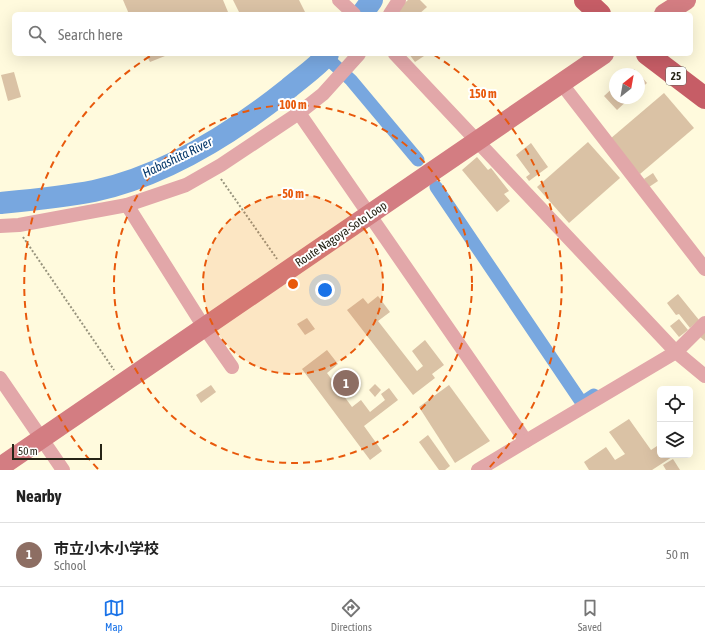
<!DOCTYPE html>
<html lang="en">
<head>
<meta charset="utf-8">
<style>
	body { margin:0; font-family:"Asap Condensed","Noto Sans JP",sans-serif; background:#f6f6f6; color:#222 }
	.controls { position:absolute; right:12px; bottom:12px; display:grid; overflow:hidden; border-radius:6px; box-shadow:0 4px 16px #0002 }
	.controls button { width:36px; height:36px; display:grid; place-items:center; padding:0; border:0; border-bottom:1px solid #e0e0e0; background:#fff; color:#222; font:20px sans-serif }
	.compass { position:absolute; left:609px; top:68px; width:36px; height:36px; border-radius:50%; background:#fff; box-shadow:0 4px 16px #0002; rotate:31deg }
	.scale { position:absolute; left:12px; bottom:10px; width:90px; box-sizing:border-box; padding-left:4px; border:2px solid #262416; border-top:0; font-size:11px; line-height:14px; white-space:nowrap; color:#262416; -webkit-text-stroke:3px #fff; paint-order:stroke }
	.you { position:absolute; left:325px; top:290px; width:14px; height:14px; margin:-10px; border:3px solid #fff; border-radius:50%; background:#1a73e8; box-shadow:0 0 0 6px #1a73e833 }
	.badge { display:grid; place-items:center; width:26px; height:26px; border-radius:50%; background:#1a73e8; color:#fff; font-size:13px; font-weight:700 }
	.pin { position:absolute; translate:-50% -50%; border:2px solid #fff; box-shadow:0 1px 4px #0006 }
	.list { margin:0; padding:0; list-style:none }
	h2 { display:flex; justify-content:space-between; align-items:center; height:52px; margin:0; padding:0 16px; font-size:17px }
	h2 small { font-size:13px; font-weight:400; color:#767676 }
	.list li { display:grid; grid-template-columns:26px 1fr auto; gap:12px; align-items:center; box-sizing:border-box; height:64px; padding:0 16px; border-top:1px solid #e0e0e0 }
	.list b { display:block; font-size:15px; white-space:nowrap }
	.list p { margin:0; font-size:13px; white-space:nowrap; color:#767676 }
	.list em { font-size:13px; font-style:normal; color:#767676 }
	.icon { flex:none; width:22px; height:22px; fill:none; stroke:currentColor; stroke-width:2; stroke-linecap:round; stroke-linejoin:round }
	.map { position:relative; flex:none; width:705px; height:470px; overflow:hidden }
	.search { position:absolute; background:#fff; box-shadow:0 4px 16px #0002; left:12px; right:12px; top:12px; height:44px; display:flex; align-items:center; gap:10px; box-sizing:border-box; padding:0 14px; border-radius:6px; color:#767676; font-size:15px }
	.sheet { height:116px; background:#fff }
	nav { display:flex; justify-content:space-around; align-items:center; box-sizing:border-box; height:56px; border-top:1px solid #e0e0e0; background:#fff; font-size:11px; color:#767676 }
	nav a { display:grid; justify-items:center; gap:2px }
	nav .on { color:#1a73e8 }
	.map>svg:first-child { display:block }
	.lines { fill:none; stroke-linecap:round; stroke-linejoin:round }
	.canal { stroke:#78a7df; stroke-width:13 }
	.river { stroke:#78a7df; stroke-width:22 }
	.building { fill:#dac2a5 }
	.path { stroke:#98947e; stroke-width:2; stroke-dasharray:2 2; stroke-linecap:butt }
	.street { stroke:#e2a7a9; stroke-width:14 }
	.secondary { stroke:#d37d82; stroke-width:20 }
	.primary { stroke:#c65d66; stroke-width:22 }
	.ring { fill:none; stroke:#e8590c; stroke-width:2; stroke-dasharray:7 5 }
	.labels { text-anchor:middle; stroke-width:4; stroke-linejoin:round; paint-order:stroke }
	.shield { fill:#fff; stroke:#67665c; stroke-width:1 }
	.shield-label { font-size:11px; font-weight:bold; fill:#262416 }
	.street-label { font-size:12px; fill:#262416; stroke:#fff }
	.water-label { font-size:13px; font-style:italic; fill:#043669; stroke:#fff }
	.centre { fill:#e8590c; stroke:#fff; stroke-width:2 }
	.ring-label { font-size:12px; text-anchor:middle; font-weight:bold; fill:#e8590c; stroke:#fff; stroke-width:4; stroke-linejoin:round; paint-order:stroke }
</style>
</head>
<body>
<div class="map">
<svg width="705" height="470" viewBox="0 0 705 470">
	<rect width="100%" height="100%" fill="#fffadd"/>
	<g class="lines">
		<g class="canal">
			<polyline points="326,57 351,80 418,160"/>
			<polyline points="436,187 582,403 594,395"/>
		</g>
		<g class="river">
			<polyline points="362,14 372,0"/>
			<path d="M0,203C31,200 63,197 94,191C164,176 234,132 289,88C302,77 317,67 328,54"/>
		</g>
	</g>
	<g class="building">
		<polygon points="123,0 223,0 228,12 223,14 129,14"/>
		<polygon points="233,0 299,0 306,14 240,14"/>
		<polygon points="408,0 420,0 427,7 419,14 392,14"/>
		<polygon points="146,54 170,54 150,62"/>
		<polygon points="409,54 427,54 415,62"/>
		<polygon points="634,69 639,74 628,74"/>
		<polygon points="14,72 21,97 8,101 1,75"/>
		<polygon points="639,74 647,83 639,90"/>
		<polygon points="615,86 615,98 630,98 617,110 604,96"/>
		<polygon points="664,93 694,128 640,174 610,139"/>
		<polygon points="588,142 620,178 569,223 537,187"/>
		<polygon points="531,143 548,167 529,181 526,177 530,174 516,155"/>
		<polygon points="477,157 488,170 491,168 509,191 504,194 510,201 497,212 462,170"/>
		<polygon points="653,173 658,181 649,187 644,179"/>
		<polygon points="678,294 699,320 690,328 679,314 676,315 667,303"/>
		<polygon points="378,296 390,312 378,321 417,371 423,366 412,351 425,340 444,365 432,374 435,378 413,395 347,310 363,298 368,304"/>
		<polygon points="307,318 315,329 305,335 297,324"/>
		<polygon points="679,319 688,330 679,337 670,326"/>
		<polygon points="705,331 705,341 700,337"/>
		<polygon points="327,350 338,364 327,373 352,407 361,400 370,412 385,400 381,394 389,388 398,400 364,426 382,451 370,460 302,369"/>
		<polygon points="375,384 381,390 375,397 369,390"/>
		<polygon points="211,385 216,392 201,403 196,395"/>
		<polygon points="449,385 490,441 455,463 419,407"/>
		<polygon points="629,419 651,450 660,444 660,455 672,457 652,470 589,470 584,462 606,447 615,460 625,454 609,432"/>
		<polygon points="428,435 450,466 445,470 439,470 419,442"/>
		<polygon points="673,459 680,470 666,470 663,465"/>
	</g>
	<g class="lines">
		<g class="path">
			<polyline points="221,179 277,259"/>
			<polyline points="23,237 114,370"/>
		</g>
		<g class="street">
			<polyline points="339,0 354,14"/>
			<polyline points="390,14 399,0"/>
			<polyline points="395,54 676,352 705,323"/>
			<polyline points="561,83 705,269"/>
			<polyline points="299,113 526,441 676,352 705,376"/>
			<polyline points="127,205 204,327 232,367"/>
			<polyline points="0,226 19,225 127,205 186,185 221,165 299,113 323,94 359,54"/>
			<polyline points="0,378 63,470"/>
			<polyline points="478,470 526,441"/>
		</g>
		<g class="secondary">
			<polyline points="664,14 686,0"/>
			<polyline points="0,467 604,54"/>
		</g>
		<g class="primary">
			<polyline points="585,0 600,14"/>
			<polyline points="647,54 705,98"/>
		</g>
	</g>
	<circle cx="293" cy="284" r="90" fill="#e8590c" fill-opacity=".12"/>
	<g class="ring">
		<circle cx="293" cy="284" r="90"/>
		<circle cx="293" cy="284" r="179"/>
		<path d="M98 469A269 269 0 0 1 152 55M434 55A269 269 0 0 1 488 469"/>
	</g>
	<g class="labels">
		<rect class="shield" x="666" y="67" width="20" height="18" rx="3"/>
		<g class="shield-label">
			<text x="676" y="80">25</text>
		</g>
		<g class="street-label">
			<text transform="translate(341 234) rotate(-34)" y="4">Route Nagoya-Soto Loop</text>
		</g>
		<g class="water-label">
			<text transform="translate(177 157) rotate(-26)" y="5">Habashita River</text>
		</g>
	</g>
	<circle cx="293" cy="284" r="6" class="centre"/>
	<g class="ring-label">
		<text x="483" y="98">150 m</text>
		<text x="293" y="109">100 m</text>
		<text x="293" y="198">50 m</text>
	</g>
</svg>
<div class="controls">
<button><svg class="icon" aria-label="locate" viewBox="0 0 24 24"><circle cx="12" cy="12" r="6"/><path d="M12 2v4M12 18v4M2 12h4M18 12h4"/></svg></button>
<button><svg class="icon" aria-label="layers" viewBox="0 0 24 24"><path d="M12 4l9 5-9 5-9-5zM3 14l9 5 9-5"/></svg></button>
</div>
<svg class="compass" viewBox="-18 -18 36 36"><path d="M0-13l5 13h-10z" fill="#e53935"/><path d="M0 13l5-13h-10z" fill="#767676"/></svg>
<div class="scale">50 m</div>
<div class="you"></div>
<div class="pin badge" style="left:346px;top:383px;background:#8d6e63">1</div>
<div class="search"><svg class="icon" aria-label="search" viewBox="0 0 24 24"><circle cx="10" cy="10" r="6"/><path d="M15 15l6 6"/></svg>Search here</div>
</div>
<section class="sheet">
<h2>Nearby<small></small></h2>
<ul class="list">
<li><span class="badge" style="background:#8d6e63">1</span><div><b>市立小木小学校</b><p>School</p></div><em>50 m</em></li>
</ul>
</section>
<nav>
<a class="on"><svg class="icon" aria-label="map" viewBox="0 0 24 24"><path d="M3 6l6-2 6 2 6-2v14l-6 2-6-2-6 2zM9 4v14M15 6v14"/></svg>Map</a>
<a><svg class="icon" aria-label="directions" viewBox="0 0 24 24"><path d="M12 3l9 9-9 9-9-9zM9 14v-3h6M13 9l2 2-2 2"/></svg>Directions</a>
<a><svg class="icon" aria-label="saved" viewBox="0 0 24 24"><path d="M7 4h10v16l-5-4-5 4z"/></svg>Saved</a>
</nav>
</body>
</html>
